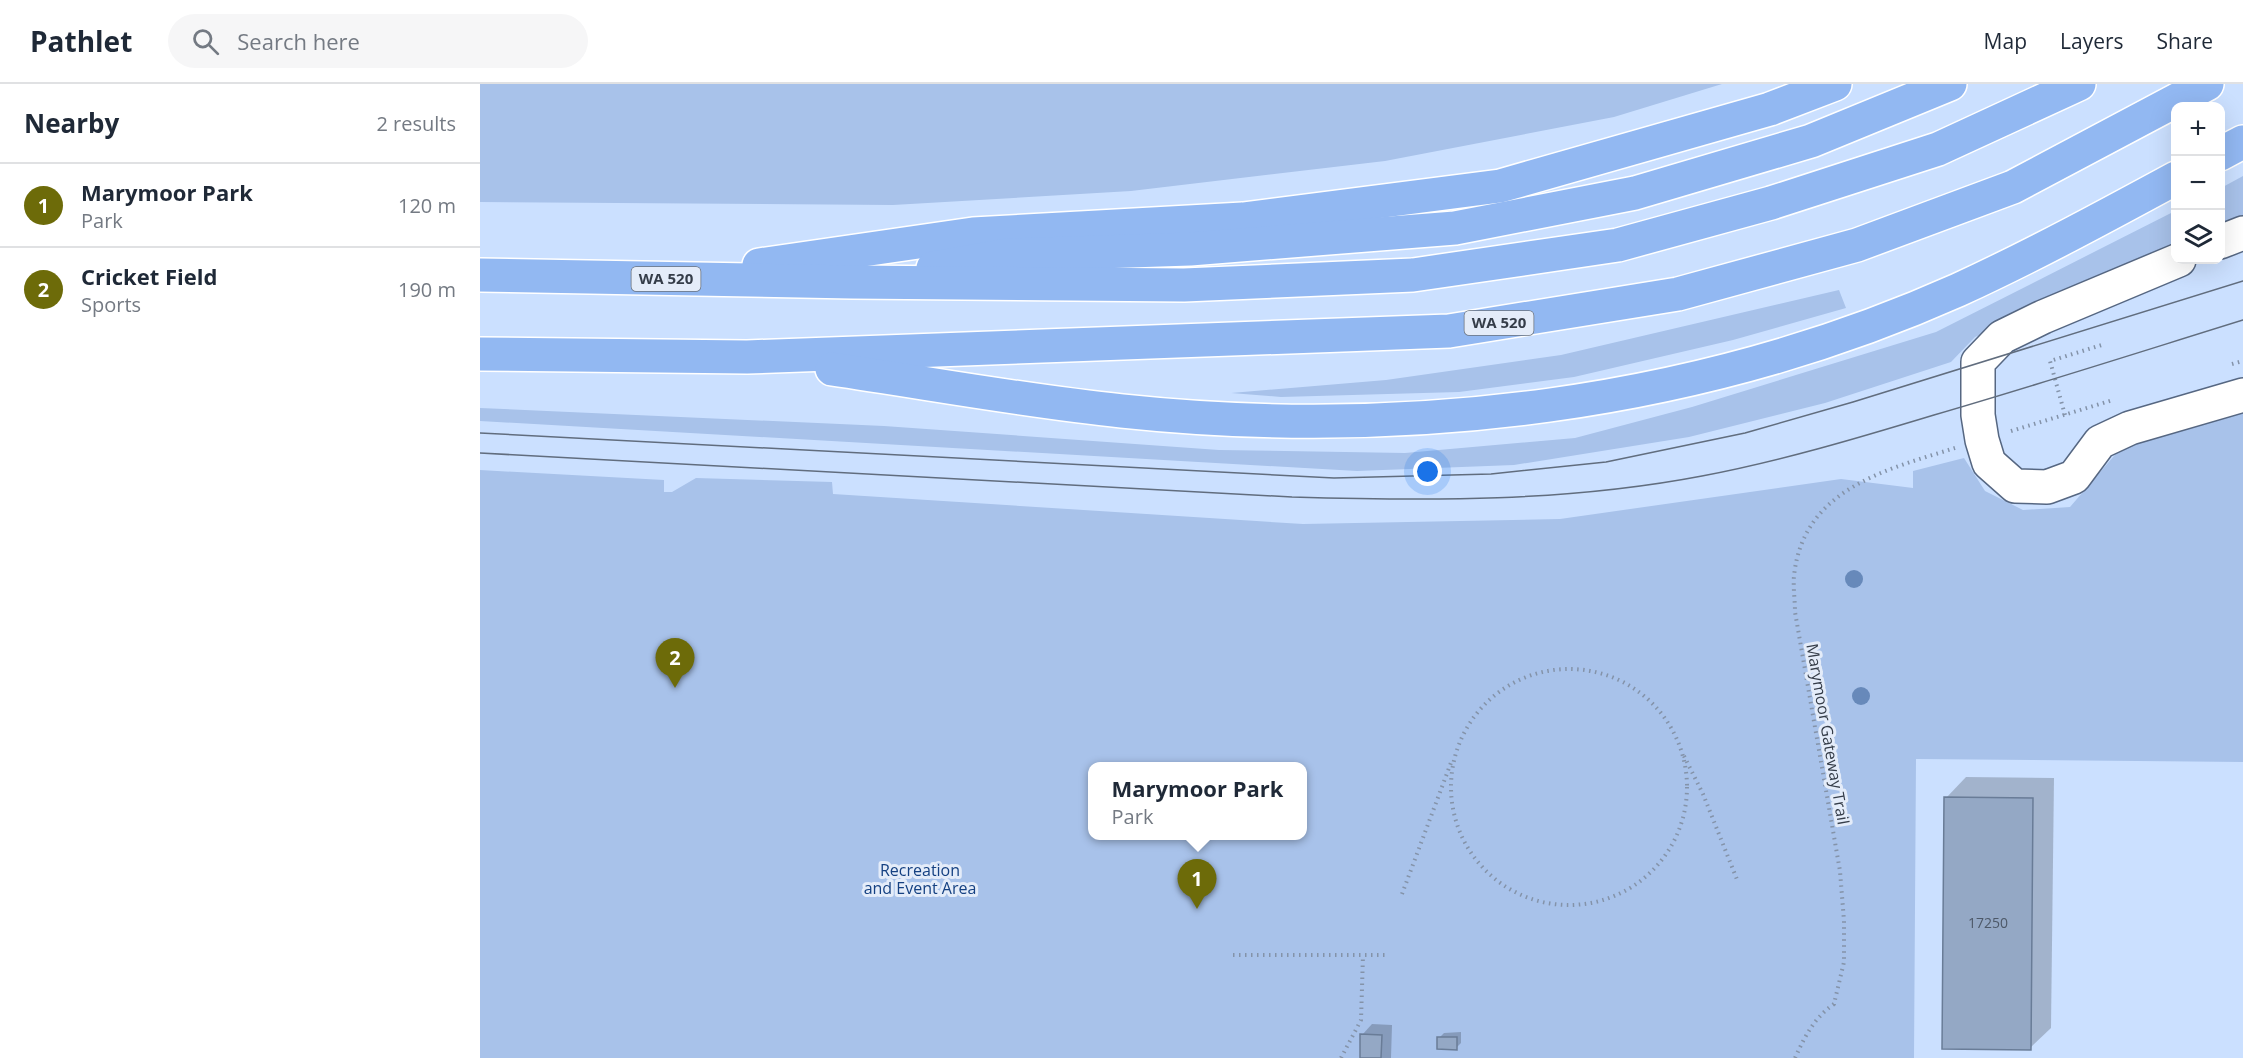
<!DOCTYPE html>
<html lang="en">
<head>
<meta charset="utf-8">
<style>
	body { margin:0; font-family:"Open Sans",sans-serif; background:#f6f6f7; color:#1f2937 }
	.controls { position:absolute; right:18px; top:18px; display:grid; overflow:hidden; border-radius:12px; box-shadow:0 6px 24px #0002 }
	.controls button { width:54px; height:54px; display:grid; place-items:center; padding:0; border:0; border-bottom:2px solid #e0e1e3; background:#fff; color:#1f2937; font:30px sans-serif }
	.you { position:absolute; left:948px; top:388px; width:21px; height:21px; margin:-15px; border:4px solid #fff; border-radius:50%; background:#1a73e8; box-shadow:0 0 0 9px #1a73e833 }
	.badge { display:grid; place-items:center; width:39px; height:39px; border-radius:50%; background:#6d6b09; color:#fff; font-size:20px; font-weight:700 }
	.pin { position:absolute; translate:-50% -50px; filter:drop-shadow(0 2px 3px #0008) }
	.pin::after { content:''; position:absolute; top:32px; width:21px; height:18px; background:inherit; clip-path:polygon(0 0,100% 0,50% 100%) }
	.popup { position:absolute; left:608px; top:678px; width:219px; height:78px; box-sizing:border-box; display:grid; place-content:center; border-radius:12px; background:#fff; filter:drop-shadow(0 2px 4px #0005); font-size:20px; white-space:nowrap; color:#747a83 }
	.popup b { font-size:22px; color:#1f2937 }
	.popup::after { content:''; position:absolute; left:50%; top:100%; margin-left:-12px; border:12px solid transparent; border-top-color:#fff }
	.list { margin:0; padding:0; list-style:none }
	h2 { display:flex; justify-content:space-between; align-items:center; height:78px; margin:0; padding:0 24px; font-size:26px }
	h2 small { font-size:20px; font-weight:400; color:#747a83 }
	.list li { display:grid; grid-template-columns:39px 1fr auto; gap:18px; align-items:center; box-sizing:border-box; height:84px; padding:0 24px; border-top:2px solid #e0e1e3 }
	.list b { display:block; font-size:22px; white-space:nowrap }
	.list p { margin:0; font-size:20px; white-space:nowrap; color:#747a83 }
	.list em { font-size:20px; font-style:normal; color:#747a83 }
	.icon { flex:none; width:33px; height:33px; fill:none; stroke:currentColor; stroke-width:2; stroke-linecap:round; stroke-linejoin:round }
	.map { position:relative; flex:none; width:1763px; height:974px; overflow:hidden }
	header { display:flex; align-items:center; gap:36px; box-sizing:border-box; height:84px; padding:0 30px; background:#fff; border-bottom:2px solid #e0e1e3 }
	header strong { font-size:28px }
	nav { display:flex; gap:33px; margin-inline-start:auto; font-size:21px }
	.search { width:420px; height:54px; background:#f6f6f7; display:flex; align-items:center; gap:15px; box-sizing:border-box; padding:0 21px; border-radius:33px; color:#747a83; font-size:22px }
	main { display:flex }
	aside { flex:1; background:#fff }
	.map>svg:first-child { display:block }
	.green { fill:#a8c2ea; fill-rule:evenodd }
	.shadow { fill:#0003 }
	.building { fill:#94a8c5; stroke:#697c97; stroke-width:1.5 }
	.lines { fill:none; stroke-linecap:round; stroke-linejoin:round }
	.minor-casing { stroke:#566782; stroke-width:36 }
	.highway-casing { stroke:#fff; stroke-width:36 }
	.path { stroke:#8493a9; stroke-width:4; stroke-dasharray:1.5 4.5; stroke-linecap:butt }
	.minor { stroke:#fff; stroke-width:33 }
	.highway { stroke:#92b8f2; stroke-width:33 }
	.tram { stroke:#616d7e; stroke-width:1.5 }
	.tree { fill:#6789ba }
	.labels { text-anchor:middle; stroke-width:6; stroke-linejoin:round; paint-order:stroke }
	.number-label { font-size:14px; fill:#4d5868 }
	.shield { fill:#e4ecf9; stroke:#6a727e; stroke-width:1.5 }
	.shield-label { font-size:15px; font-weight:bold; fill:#353d49 }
	.street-label { font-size:16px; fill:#353d49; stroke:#e4ecf9 }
	.park-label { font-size:16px; fill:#154182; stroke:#e4ecf9 }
</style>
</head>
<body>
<header>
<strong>Pathlet</strong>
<div class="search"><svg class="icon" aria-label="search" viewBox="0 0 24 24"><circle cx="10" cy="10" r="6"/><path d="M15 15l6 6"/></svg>Search here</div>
<nav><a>Map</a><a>Layers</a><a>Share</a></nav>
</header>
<main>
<aside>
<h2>Nearby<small>2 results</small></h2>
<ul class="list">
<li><span class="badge">1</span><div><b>Marymoor Park</b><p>Park</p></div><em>120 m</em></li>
<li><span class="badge">2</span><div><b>Cricket Field</b><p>Sports</p></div><em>190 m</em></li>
</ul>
</aside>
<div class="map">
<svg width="1763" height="974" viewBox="0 0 1763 974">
	<rect width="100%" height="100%" fill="#cbe0ff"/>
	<g class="green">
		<polygon points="0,0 1242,0 1134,33 905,77 651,107 413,121 0,118"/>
		<polygon points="1763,92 1763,137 1741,146 1741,104"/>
		<polygon points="1695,127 1695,166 1495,253 1471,278 1345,319 1209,353 1034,381 877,387 0,337 0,324 404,342 739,366 925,369 1095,354 1212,323 1456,248"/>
		<polygon points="1359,206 1366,224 1253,256 1094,293 979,308 801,313 751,309 906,296 1081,271"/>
		<path d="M1763,325V678L1436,675L1434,974H0V386L184,396V408H192L216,394L352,398L353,410L823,440L1080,435L1361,395L1433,404V387L1484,374L1505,407L1543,426L1590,423L1646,358ZM612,682H822V752H612Z"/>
	</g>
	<g class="shadow">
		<polygon points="1486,693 1574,694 1571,944 1550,964 1466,714"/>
		<polygon points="892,940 912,941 911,974 881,974 882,951"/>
		<polygon points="981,948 981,959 976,964 959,954 964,949"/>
	</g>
	<g class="building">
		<polygon points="1464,713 1553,714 1551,966 1462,965"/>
		<polygon points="880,950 902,951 901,974 880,974"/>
		<polygon points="957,953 977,953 977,966 957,965"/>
	</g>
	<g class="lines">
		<defs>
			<g id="minor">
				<polyline points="1740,158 1763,149"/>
				<polyline points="1699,176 1563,233 1522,253 1498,278 1498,331 1502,356 1509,379 1535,402 1567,403 1594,393 1620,358 1650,344 1763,311"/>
			</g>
			<g id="highway">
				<polyline points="1740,70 1763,58"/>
				<polyline points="279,181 493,150 763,135 1020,102 1290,25 1355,0"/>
				<polyline points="453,184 527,171 710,165 975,144 1155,109 1331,57 1470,0"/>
				<polyline points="0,191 372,198 704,201 933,191 1138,161 1291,119 1458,65 1599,0"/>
				<polyline points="0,270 267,273 969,247 1198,210 1377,161 1533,103 1727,0"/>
				<path d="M352,285C448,299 545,317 642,327C924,357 1218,322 1478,206C1552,172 1624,133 1696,94"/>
			</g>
		</defs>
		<use href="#minor" class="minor-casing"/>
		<use href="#highway" class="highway-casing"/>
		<g class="path">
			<polyline points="1752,280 1763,277"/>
			<polyline points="1585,331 1570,277 1625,260"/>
			<polyline points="1531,347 1633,316"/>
			<circle cx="1089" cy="703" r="118"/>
			<polyline points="1204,672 1223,710 1258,798"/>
			<polyline points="922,810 972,676"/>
			<polyline points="753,871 906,871"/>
			<polyline points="861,974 881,936 883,871"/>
			<path d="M1315,974C1325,952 1334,934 1354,920L1364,878V837L1360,787L1315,528C1315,516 1313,504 1314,492C1323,405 1405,386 1475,364"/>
		</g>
		<use href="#minor" class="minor"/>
		<use href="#highway" class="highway"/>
		<g class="tram">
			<polyline points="0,349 854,394 1011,390 1126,378 1265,349 1373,318 1763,197"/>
			<path d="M0,369L812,413C950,417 1086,418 1222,392C1301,377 1378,354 1454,331C1557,301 1660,268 1763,236"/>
		</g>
	</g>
	<g class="tree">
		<circle cx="1374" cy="495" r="9"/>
		<circle cx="1381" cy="612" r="9"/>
	</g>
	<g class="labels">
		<g class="number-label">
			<text x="1508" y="844">17250</text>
		</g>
		<g class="shield">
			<rect x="151.5" y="183" width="69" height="24" rx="4.5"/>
			<rect x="984.5" y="227" width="69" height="24" rx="4.5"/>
		</g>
		<g class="shield-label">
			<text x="186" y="200">WA 520</text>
			<text x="1019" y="244">WA 520</text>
		</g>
		<g class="street-label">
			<text transform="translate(1348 650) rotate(80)" y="6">Marymoor Gateway Trail</text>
		</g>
		<g class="park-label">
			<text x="440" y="792">Recreation<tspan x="440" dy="18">and Event Area</tspan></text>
		</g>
	</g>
</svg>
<div class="controls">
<button>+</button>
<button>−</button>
<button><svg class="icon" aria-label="layers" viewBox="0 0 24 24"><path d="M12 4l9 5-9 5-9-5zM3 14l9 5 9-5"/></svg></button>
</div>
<div class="you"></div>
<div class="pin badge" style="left:717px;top:825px">1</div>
<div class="popup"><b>Marymoor Park</b>Park</div>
<div class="pin badge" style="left:195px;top:604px">2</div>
</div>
</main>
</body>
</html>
